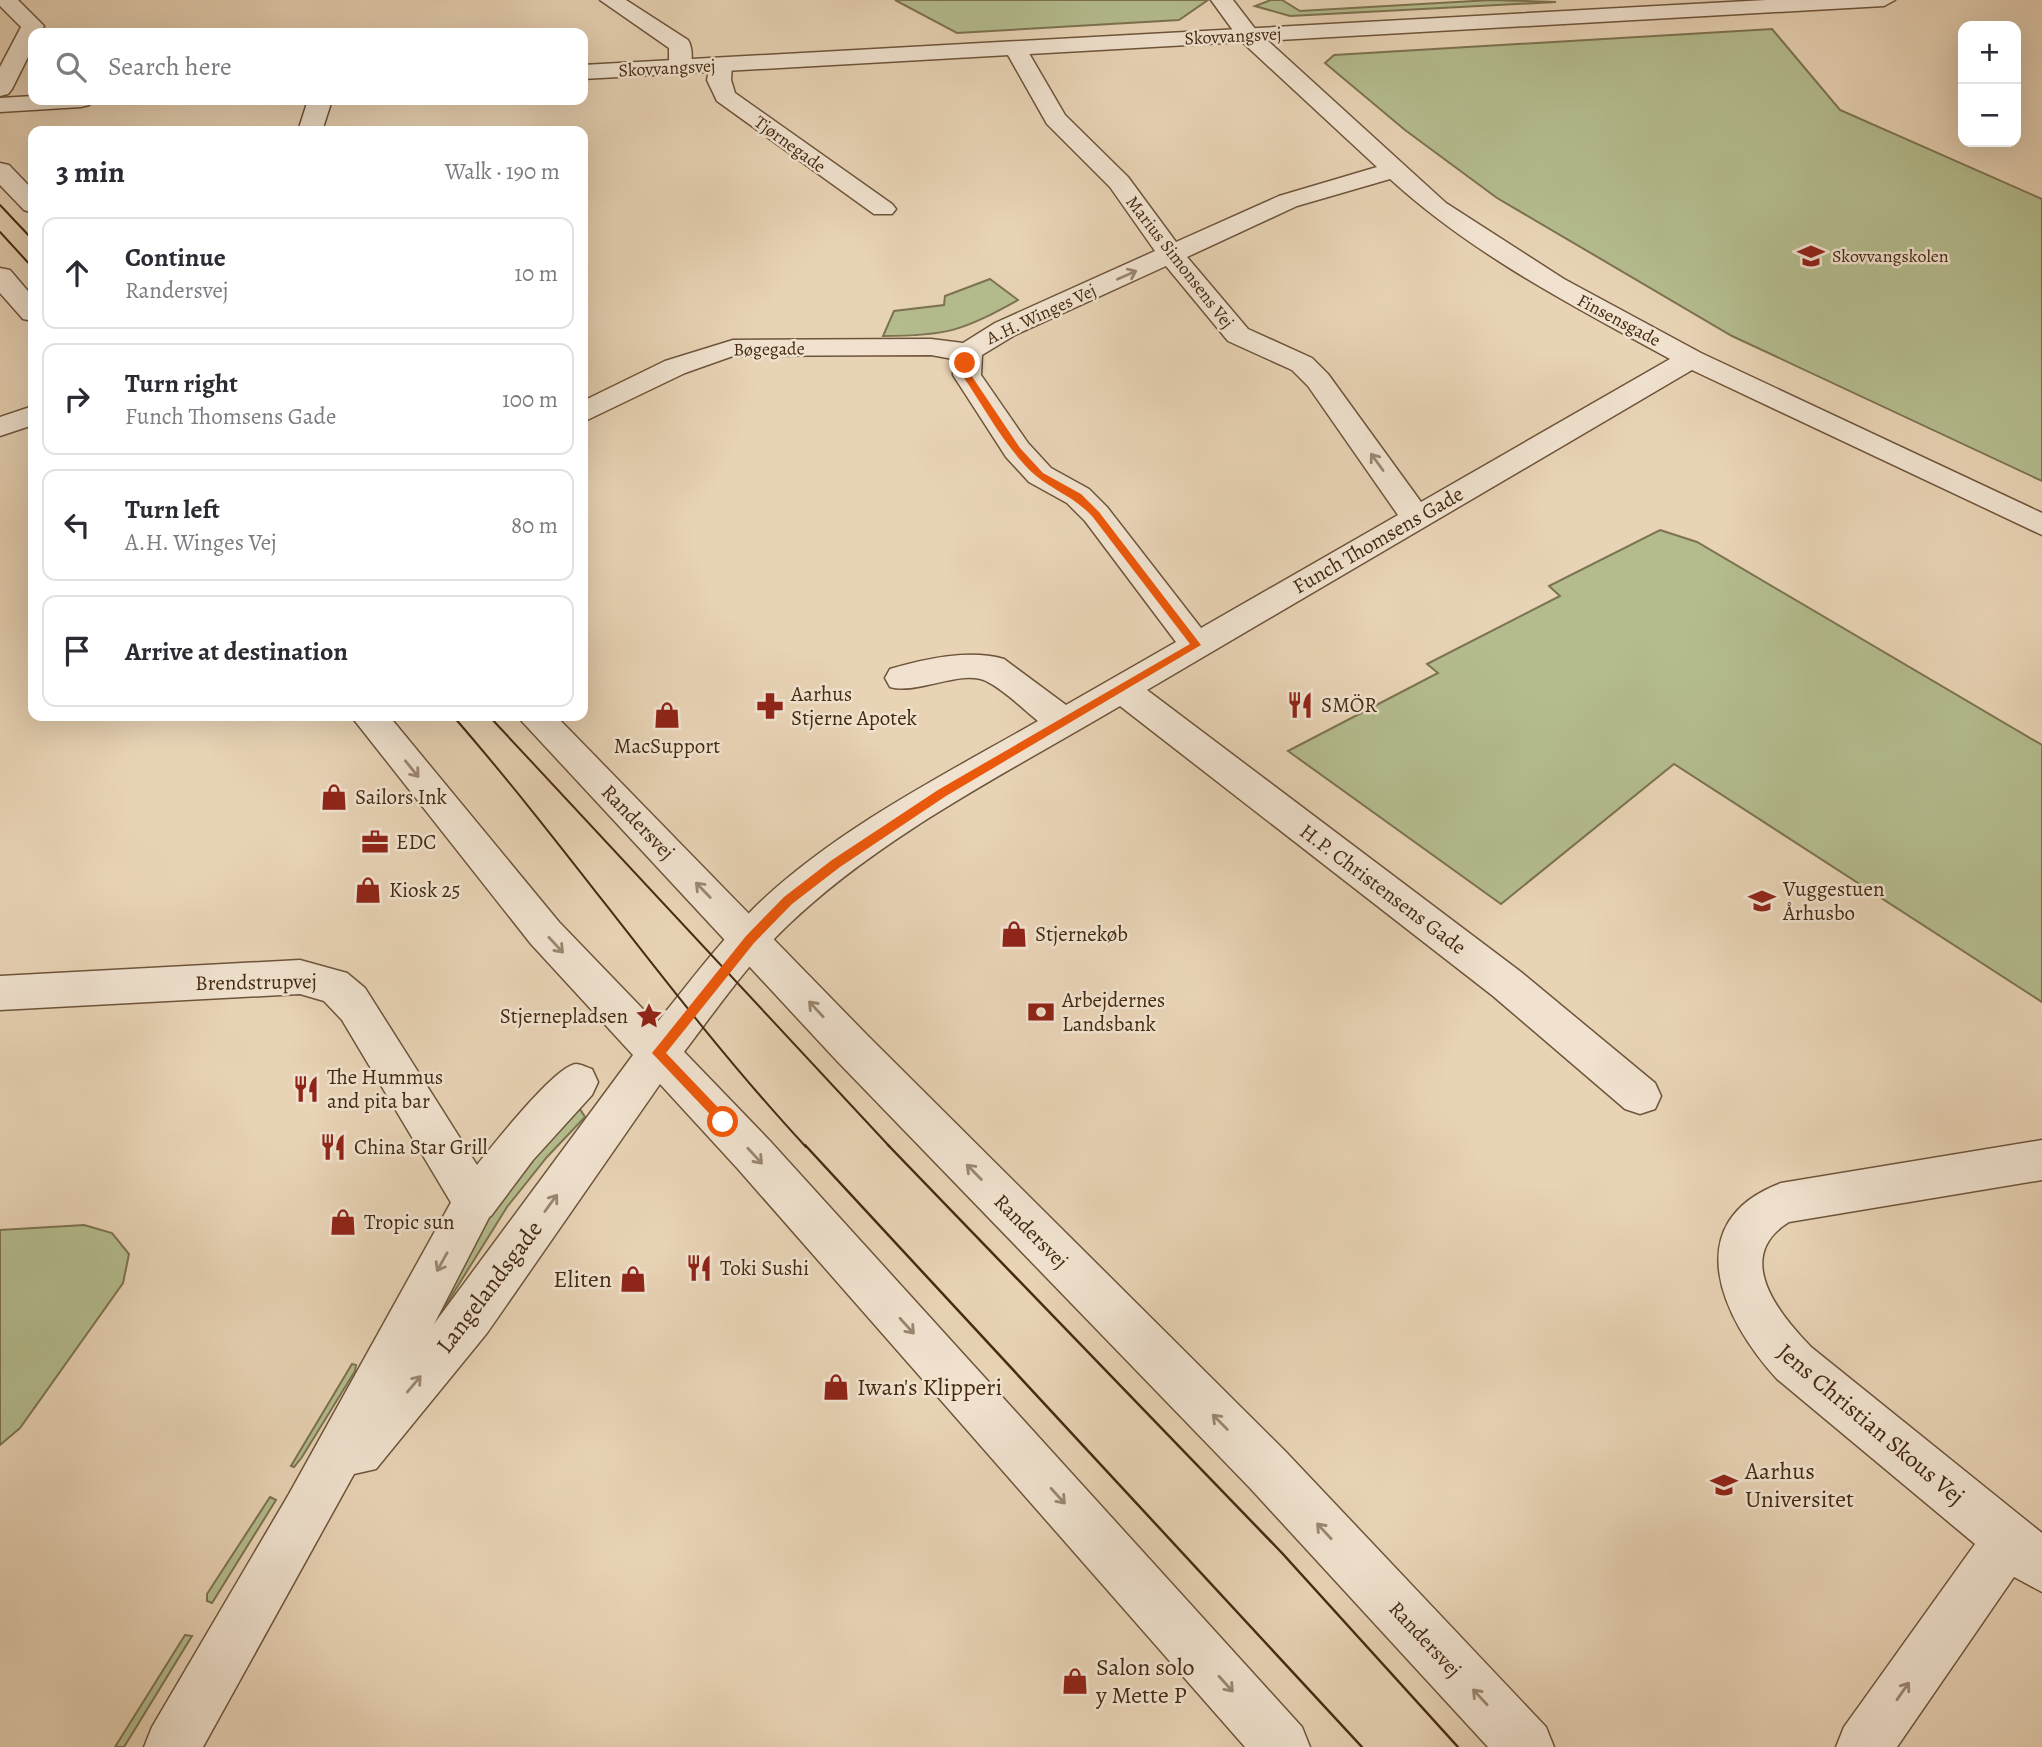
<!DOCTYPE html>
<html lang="en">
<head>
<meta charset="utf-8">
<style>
	body { margin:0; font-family:Alegreya,serif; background:#f7f7f7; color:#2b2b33 }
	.controls { position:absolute; right:21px; top:21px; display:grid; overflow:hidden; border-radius:14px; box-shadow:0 7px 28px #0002 }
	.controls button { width:63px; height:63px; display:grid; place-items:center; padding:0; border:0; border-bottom:2px solid #e1e1e2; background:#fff; color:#2b2b33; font:35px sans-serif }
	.stop { position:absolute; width:21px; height:21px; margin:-16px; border:5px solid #ea580c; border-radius:50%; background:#fff }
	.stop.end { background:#ea580c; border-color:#fff; box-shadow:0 2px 7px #0008 }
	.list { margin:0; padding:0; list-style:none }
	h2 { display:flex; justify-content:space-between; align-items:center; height:91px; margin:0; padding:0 28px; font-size:30px }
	h2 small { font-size:23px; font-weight:400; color:#7c7c81 }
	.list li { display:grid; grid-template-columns:46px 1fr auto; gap:21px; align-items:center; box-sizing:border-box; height:112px; margin:0 14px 14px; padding:0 14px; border:2px solid #e1e1e2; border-radius:14px }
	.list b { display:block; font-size:26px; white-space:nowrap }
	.list p { margin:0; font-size:23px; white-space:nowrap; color:#7c7c81 }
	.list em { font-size:23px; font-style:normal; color:#7c7c81 }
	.icon { flex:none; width:38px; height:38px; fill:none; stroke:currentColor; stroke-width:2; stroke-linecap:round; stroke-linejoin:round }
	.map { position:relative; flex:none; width:2042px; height:1747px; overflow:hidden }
	.search { position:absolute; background:#fff; box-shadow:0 7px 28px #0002; left:28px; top:28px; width:560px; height:77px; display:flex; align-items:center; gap:18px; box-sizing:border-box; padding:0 24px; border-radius:14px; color:#7c7c81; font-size:26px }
	.panel { position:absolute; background:#fff; box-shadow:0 7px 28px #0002; left:28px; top:126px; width:560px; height:595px; border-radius:14px }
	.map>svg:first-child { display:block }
	.green { fill:#b4bc8e; stroke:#7c7350; stroke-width:2 }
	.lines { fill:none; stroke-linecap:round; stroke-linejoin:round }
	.minor-casing { stroke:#6e543a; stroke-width:3 }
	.tertiary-casing { stroke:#6e543a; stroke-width:3 }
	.minor { fill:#f0e2cf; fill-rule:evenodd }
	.tertiary { fill:#f0e2cf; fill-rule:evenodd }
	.tram-far1 { stroke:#452a11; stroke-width:2 }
	.tram { stroke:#452a11; stroke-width:2.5 }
	.oneway { stroke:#9a8670 }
	.route { fill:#ea580c }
	.labels { text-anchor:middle; stroke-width:5; stroke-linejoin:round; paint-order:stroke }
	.far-street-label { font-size:18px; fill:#452a11; stroke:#f0e2cf }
	.far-poi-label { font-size:18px; fill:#452a11; stroke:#f0e2cf; text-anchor:start }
	.street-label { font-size:21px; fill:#452a11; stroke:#f0e2cf }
	.poi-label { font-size:21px; fill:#452a11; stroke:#f0e2cf; text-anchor:start }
	.near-poi-label { font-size:24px; fill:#452a11; stroke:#f0e2cf; text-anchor:start }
	.near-street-label { font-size:24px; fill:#452a11; stroke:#f0e2cf }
</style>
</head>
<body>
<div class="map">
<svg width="2042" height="1747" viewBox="0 0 2042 1747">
	<rect width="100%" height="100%" fill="#e8d3b5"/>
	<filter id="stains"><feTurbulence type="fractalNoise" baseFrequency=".00286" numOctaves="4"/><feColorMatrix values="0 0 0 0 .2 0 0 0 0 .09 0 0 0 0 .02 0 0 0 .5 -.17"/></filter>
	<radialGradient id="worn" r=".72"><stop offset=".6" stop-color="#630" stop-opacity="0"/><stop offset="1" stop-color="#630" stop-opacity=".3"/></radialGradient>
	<g class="green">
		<polygon points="895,0 1208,0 1179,20 957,33"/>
		<polygon points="1271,0 1282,0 1300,11 1491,0 1556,2 1290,16 1255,6"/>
		<polygon points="1772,29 1840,110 2042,199 2042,481 1732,336 1497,198 1405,130 1325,63 1334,55"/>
		<path d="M990,279L1018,300C962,331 947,336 883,336L894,311L944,305L945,296Z"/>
		<polygon points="1660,530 1697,542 2042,745 2042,1002 1674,764 1501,904 1288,751 1438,673 1427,664 1560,596 1549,586"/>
		<polygon points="578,1106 585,1117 547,1157 507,1207 444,1308 439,1312 434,1301 519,1171"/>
		<polygon points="84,1225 112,1233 129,1254 123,1283 20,1428 0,1445 0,1230"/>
		<polygon points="352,1364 356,1365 355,1371 302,1457 294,1467 291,1466"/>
		<polygon points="270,1497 276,1500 212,1603 207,1601 207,1594"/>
		<polygon points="185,1635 192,1636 124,1747 115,1747"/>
	</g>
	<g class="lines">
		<defs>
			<g id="minor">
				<polygon points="0,0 18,0 44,26 40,33 33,33 33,47 12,89 8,94 0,96 0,67 21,27 0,6"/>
				<path d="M600,0H626L688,40C693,48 693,64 688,72H672L669,67V48Z"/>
				<path d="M1211,0H1233L1256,30L1446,203L1564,279L1701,353L2042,513V535L1692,370L1147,690L1521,972L1655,1083L1661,1096L1655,1109L1640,1114L1625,1109L1493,996L1120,706C1007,773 883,834 787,926C744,967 710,1019 673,1066L658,1071L643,1066L637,1053L643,1040C680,995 715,946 757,905C838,828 942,776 1038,721C1022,708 1004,690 986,681C961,669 918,695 890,687L885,678L890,669C925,659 968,649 1004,659L1066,705L1176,642L1085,521L1067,503L1029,482L1006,457L953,375V359L931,355L733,356L685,373L583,422V401L665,361L733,340L931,339L963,343L995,323L1155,251L1110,187L1047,124L1004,48L1007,43H1023L1065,115L1128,177L1176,242L1279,196L1377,167L1240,40ZM1390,179C1472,254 1573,306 1670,359L1421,502L1328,374L1312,358L1248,329L1187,257L1297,206ZM1166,266L1228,341L1292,370L1308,386L1398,515L1201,628L1107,507L1089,489L1051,468L1028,443L981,375L982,355L1015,335Z"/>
				<polygon points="721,58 732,65 731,80 735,93 892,204 896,209 892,214 874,214 717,101 707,80 710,65"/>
				<polygon points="308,100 332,100 322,131 298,131"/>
				<polygon points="33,406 33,425 0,436 0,417"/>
				<path d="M300,960L347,973L365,988L477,1165C492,1146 556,1065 576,1064C581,1064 588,1068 592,1069L598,1082L592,1095L533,1160L491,1216L475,1222L459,1216L342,1020L324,1001L300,994L0,1010V976Z"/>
				<path d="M2042,1140V1180L1789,1222C1732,1257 1779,1314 1811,1347L2042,1533V1592L2014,1577L1897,1747H1836L1844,1727L1975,1544L1777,1379C1722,1319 1677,1222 1781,1183Z"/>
			</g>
			<g id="tertiary">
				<polygon points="1766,0 1895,0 1884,6 583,79 583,65"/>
				<polygon points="33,96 33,100 93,100 89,105 81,107 0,112 0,98"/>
				<polygon points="0,163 9,165 33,190 33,213 24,210 0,185"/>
				<polygon points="0,268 10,270 33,297 33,321 23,319 0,293"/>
				<polygon points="351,716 389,716 559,922 770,1141 1302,1727 1310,1747 1245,1747 738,1169 660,1084 487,1333 376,1469 354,1474 203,1747 144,1747 152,1727 289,1494 459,1188 475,1182 491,1188 497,1202 434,1324 633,1055 531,944"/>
				<polygon points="517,716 556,716 868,1036 1286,1452 1546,1727 1554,1747 1488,1747 1250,1488 838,1062"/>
			</g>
		</defs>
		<use href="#minor" class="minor-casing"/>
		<use href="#tertiary" class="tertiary-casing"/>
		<use href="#minor" class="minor"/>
		<use href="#tertiary" class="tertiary"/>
		<g class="tram-far1">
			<polyline points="0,205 33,240"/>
			<polyline points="0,232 33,268"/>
			<path d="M453,716C575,856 680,1011 806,1147"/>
			<polyline points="489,716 890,1147"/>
		</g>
		<g class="tram">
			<polyline points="805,1145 1362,1747"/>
			<polyline points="888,1145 1282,1553 1458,1747"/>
		</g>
	</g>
	<defs><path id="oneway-shaft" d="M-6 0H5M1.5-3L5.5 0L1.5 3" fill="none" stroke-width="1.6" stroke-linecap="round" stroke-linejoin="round" transform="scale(1.75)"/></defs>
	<g class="oneway">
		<use href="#oneway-shaft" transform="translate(1127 275) rotate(-24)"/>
		<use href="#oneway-shaft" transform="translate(1377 462) rotate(-126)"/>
		<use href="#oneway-shaft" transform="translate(412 769) rotate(51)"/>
		<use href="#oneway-shaft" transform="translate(703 890) rotate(-134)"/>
		<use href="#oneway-shaft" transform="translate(556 945) rotate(47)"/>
		<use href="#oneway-shaft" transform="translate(816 1009) rotate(-133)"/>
		<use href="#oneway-shaft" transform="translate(755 1156) rotate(47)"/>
		<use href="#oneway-shaft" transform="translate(974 1172) rotate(-135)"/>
		<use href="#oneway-shaft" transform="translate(551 1203) rotate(-54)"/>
		<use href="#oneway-shaft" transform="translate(442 1262) rotate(119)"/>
		<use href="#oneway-shaft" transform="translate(907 1326) rotate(48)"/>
		<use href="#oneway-shaft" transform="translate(414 1384) rotate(-50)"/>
		<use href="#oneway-shaft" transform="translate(1220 1422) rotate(-135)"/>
		<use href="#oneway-shaft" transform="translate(1058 1496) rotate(48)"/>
		<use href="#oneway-shaft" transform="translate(1324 1531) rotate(-133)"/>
		<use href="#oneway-shaft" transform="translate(1226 1684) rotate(48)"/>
		<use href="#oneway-shaft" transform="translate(1903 1691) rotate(-55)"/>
		<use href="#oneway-shaft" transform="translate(1480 1697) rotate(-133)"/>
	</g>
	<path class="route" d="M962,362L970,363L971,375L1020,448L1043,473L1081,494L1099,512L1201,645L946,796L840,867L792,904L754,943L666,1053L728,1118L730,1122L723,1128L652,1053L746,936L784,897L832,860L938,790L1190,644L1092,516C1073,496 1054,491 1035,475C1005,448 985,408 962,375Z"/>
	<defs>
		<symbol id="school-bare" viewBox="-9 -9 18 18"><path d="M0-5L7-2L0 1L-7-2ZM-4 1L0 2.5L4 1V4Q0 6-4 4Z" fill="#8f2418" stroke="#f0e2cf" stroke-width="2.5" paint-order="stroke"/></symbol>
		<symbol id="restaurant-bare" viewBox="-9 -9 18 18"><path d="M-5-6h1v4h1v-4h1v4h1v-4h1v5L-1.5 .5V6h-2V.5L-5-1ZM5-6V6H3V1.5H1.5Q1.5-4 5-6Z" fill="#8f2418" stroke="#f0e2cf" stroke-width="2.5" paint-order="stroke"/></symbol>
		<symbol id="pharmacy-bare" viewBox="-9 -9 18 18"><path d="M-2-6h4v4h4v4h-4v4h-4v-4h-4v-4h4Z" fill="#8f2418" stroke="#f0e2cf" stroke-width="2.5" paint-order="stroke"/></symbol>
		<symbol id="shop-bare" viewBox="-9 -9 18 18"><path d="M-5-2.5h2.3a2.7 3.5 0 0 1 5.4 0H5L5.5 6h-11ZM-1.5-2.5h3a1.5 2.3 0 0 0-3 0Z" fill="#8f2418" stroke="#f0e2cf" stroke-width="2.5" paint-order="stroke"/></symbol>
		<symbol id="office-bare" viewBox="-9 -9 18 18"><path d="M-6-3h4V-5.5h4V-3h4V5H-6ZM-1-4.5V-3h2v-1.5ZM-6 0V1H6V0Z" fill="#8f2418" stroke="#f0e2cf" stroke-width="2.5" paint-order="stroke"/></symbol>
		<symbol id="bank-bare" viewBox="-9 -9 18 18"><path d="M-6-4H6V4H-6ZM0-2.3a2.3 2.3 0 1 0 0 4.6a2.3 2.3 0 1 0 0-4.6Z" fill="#8f2418" stroke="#f0e2cf" stroke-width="2.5" paint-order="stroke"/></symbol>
		<symbol id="sight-bare" viewBox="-9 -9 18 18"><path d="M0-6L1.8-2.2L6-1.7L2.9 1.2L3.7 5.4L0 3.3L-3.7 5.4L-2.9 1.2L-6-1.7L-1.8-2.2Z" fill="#8f2418" stroke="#f0e2cf" stroke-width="2.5" paint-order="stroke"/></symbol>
		<symbol id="university-bare" viewBox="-9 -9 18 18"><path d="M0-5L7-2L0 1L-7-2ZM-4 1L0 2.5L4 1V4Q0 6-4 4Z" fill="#8f2418" stroke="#f0e2cf" stroke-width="2.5" paint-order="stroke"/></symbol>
	</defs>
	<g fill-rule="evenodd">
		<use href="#school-bare" x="1792" y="237" width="38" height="38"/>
		<use href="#restaurant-bare" x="1281" y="686" width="38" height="38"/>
		<use href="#pharmacy-bare" x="751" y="687" width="38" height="38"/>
		<use href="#shop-bare" x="648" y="696" width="38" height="38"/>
		<use href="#shop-bare" x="315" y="778" width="38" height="38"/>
		<use href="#office-bare" x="356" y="823" width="38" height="38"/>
		<use href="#shop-bare" x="349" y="871" width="38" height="38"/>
		<use href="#school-bare" x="1743" y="882" width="38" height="38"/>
		<use href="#shop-bare" x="995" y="915" width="38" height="38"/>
		<use href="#bank-bare" x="1022" y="993" width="38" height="38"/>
		<use href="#sight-bare" x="630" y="997" width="38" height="38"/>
		<use href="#restaurant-bare" x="287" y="1070" width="38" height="38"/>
		<use href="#restaurant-bare" x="314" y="1128" width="38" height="38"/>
		<use href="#shop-bare" x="324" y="1203" width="38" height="38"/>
		<use href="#restaurant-bare" x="680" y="1249" width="38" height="38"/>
		<use href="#shop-bare" x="614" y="1260" width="38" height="38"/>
		<use href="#shop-bare" x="817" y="1368" width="38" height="38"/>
		<use href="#university-bare" x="1705" y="1466" width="38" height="38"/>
		<use href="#shop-bare" x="1056" y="1662" width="38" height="38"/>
	</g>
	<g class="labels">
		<g class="far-street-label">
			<text transform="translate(1233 36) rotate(-3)" y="6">Skovvangsvej</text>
			<text transform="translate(667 68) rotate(-3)" y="6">Skovvangsvej</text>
			<text transform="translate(790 144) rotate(36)" y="6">Tjørnegade</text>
			<text transform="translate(1180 262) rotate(52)" y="6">Marius Simonsens Vej</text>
			<text transform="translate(1041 314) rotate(-25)" y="6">A.H. Winges Vej</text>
			<text transform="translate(1619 320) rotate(28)" y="6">Finsensgade</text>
			<text transform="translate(769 349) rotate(-1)" y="6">Bøgegade</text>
		</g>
		<g class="far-poi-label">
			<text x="1832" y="262">Skovvangskolen</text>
		</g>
		<g class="street-label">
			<text transform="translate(1378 540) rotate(-30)" y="7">Funch Thomsens Gade</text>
			<text transform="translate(638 822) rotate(46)" y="7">Randersvej</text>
			<text transform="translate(1383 889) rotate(37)" y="7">H.P. Christensens Gade</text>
			<text transform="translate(256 982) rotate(-1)" y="7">Brendstrupvej</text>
			<text transform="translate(1031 1231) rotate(45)" y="7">Randersvej</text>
			<text transform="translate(1425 1639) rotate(47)" y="7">Randersvej</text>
		</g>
		<g class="poi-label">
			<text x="791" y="701">Aarhus<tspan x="791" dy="24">Stjerne Apotek</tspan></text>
			<text x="1321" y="712">SMÖR</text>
			<text x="667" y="753" text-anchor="middle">MacSupport</text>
			<text x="355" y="804">Sailors Ink</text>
			<text x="396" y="849">EDC</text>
			<text x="1783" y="896">Vuggestuen<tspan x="1783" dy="24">Århusbo</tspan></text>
			<text x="389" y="897">Kiosk 25</text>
			<text x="1035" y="941">Stjernekøb</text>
			<text x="1062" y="1007">Arbejdernes<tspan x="1062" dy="24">Landsbank</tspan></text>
			<text x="628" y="1023" text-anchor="end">Stjernepladsen</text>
			<text x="327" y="1084">The Hummus<tspan x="327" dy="24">and pita bar</tspan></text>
			<text x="354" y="1154">China Star Grill</text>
			<text x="364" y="1229">Tropic sun</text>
			<text x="720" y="1275">Toki Sushi</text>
		</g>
		<g class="near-poi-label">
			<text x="612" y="1287" text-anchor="end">Eliten</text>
			<text x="857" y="1395">Iwan's Klipperi</text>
			<text x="1745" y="1479">Aarhus<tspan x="1745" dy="28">Universitet</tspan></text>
			<text x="1096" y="1675">Salon solo<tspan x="1096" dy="28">y Mette P</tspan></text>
		</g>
		<g class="near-street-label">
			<text transform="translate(489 1287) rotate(-53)" y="8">Langelandsgade</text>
			<text transform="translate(1871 1424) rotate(40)" y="8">Jens Christian Skous Vej</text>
		</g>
	</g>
	<rect width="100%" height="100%" filter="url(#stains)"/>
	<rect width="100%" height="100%" fill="url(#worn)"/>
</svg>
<div class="controls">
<button>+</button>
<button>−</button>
</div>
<div class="stop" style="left:723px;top:1122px"></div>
<div class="stop end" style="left:965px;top:363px"></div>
<div class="search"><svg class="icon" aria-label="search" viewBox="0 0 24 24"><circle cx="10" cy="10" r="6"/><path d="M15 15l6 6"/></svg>Search here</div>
<section class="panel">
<h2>3 min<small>Walk · 190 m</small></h2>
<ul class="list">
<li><svg class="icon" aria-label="ahead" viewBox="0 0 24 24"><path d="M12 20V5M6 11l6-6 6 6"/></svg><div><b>Continue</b><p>Randersvej</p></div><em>10 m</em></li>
<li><svg class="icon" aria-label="right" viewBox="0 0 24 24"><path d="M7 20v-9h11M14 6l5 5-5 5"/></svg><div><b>Turn right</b><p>Funch Thomsens Gade</p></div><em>100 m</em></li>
<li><svg class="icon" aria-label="left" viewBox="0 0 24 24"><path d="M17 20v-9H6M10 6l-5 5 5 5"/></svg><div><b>Turn left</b><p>A.H. Winges Vej</p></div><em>80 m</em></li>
<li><svg class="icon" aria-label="arrive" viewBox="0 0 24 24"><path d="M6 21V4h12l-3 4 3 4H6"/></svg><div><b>Arrive at destination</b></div></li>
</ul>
</section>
</div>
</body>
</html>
